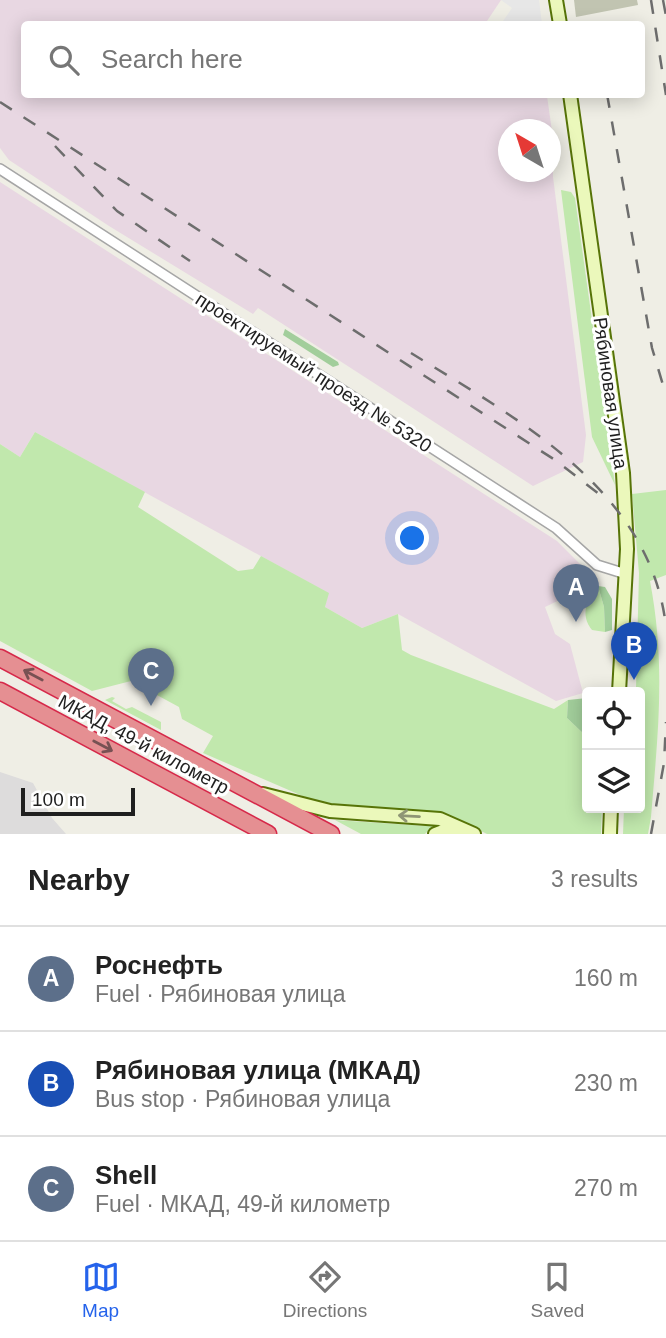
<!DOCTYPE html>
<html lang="en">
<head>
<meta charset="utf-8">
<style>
	body { margin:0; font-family:Helvetica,sans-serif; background:#f2f2f2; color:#222 }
	.controls { position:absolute; right:21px; bottom:21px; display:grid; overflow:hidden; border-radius:7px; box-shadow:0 4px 18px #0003 }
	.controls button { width:63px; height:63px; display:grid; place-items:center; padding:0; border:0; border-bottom:2px solid #e0e0e0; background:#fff; color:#222; font:35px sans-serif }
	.compass { position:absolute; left:498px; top:119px; width:63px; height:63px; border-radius:50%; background:#fff; box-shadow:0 4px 18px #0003; rotate:321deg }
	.scale { position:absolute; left:21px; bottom:18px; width:114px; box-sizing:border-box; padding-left:7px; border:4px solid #1f1f1f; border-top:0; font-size:19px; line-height:24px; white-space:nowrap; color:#1f1f1f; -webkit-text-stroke:5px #fff; paint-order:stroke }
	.you { position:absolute; left:413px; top:539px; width:24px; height:24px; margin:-18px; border:5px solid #fff; border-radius:50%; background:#1a73e8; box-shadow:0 0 0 10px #1a73e833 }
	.badge { display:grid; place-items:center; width:46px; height:46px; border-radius:50%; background:#2563eb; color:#fff; font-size:23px; font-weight:700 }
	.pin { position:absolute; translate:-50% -58px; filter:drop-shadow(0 2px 4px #0008) }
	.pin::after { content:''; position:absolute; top:37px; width:24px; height:21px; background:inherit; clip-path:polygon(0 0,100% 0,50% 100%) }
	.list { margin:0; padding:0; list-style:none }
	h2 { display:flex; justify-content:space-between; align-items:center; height:91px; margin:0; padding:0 28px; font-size:30px }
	h2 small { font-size:23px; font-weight:400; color:#767676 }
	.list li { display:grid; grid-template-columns:46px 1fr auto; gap:21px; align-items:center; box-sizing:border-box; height:105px; padding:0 28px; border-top:2px solid #e0e0e0 }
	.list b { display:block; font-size:26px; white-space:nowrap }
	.list p { margin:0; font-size:23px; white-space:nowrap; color:#767676 }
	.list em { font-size:23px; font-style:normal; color:#767676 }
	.icon { flex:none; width:38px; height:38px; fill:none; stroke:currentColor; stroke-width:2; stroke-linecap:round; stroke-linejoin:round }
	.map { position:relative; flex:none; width:666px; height:834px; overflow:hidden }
	.search { position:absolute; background:#fff; box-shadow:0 4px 18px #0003; left:21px; right:21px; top:21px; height:77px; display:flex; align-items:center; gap:18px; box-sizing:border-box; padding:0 24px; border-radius:7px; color:#767676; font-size:26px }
	.sheet { height:406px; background:#fff }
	nav { display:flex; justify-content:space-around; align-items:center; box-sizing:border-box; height:98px; border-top:2px solid #e0e0e0; background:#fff; font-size:19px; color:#767676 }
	nav a { display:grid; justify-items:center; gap:4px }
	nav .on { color:#2563eb }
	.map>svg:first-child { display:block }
	.residential { fill:#dddcdc }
	.industrial { fill:#e8d7e2; fill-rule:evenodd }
	.construction { fill:#c1c4b1 }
	.grass { fill:#c1e8ad }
	.forest { fill:#a2ce9b }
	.parking { fill:#e7e7e7 }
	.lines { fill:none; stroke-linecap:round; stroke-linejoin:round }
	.street-casing { stroke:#a6a6a6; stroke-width:12 }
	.secondary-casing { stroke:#577408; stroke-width:16 }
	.highway-casing { stroke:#d6294a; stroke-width:19 }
	.street { stroke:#fff; stroke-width:9 }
	.secondary { stroke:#ebf8bb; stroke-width:12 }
	.highway { stroke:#e58f92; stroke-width:16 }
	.rail { stroke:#6d6d6d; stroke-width:2.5; stroke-dasharray:14 14; stroke-linecap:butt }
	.oneway { stroke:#785153 }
	.oneway2 { stroke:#8f9675 }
	.labels { text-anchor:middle; stroke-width:6; stroke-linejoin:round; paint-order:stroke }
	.street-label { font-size:19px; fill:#1f1f1f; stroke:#fff }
</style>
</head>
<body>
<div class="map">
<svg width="666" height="834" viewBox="0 0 666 834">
	<rect width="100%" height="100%" fill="#efeee5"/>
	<polygon class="residential" points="0,772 33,783 52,818 66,834 0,834"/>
	<g class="industrial">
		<path d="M0,0H501L485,24H24V94L547,96L557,166L553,169V177L586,435L583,462L533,486L258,308L253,314L109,226L9,160L0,148ZM508,130H550V172H508Z"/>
		<polygon points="0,182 557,541 586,570 578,591 545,607 555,634 570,644 583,693 556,701 398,614 362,628 325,607 328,593 35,432 20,457 0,444"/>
	</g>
	<polygon class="construction" points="574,0 637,0 638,5 576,17"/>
	<g class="grass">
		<polygon points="561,190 571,192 575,198 615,485 592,437"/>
		<polygon points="35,432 145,492 138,507 238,571 253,569 261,556 329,593 325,607 362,628 398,614 402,650 411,655 554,709 568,700 567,718 587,737 587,808 602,808 601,834 487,834 455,818 428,812 321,804 203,753 213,736 182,719 179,707 131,681 92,691 0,641 0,444 20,457"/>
		<path d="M666,490V575L650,581C666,665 658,733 651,817L648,834H623L624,808H640V692H632L636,688L639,573L632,494Z"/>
		<path d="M598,586L604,607L605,632L592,630C580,616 586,598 598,586Z"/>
		<polygon points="112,697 115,698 112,701 126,709 132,707 161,722 161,730 105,700"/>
		<polygon points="335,820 427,826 433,826 425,834 361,834"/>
	</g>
	<g class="forest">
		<polygon points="285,329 338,362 339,365 333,367 283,335"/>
		<polygon points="598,586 605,587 612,599 612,630 605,632 604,607"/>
		<polygon points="587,698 587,737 567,718 568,700"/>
	</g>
	<polygon class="parking" points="501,0 539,0 542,24 501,24 512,8"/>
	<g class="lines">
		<defs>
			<polyline id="street" points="0,169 556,528 597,565 626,574"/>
			<g id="secondary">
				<polyline points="556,0 560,24"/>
				<polyline points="570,94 623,473 627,549 619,692"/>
				<polyline points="263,794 330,811 440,819 474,834"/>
				<polyline points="435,834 448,829 461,831"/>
				<polyline points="610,834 611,808"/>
			</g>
			<g id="highway">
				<polyline points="0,658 331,834"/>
				<polyline points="0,691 268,834"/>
			</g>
		</defs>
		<use href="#street" class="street-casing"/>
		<use href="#secondary" class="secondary-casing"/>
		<use href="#highway" class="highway-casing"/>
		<use href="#street" class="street"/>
		<use href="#secondary" class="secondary"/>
		<use href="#highway" class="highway"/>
		<g class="rail">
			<polyline points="651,0 666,95"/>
			<polyline points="663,0 666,16"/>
			<polyline points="607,94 652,348 666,395"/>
			<polyline points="0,102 555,460 603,497"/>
			<polyline points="55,146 117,211 190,261"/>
			<path d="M411,353C516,418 651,490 666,627"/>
			<polyline points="651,834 664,763 666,722"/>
		</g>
	</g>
	<defs><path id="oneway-shaft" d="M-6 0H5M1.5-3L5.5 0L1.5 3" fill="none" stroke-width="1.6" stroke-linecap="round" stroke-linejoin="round" transform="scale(1.75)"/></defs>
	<g class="oneway">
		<use href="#oneway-shaft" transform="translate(33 675) rotate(-152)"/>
		<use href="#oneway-shaft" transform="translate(103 746) rotate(28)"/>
	</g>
	<use class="oneway2" href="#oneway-shaft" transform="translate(409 816) rotate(-177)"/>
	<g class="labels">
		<g class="street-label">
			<text transform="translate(314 372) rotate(33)" y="7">проектируемый проезд № 5320</text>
			<text transform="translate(611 393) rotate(82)" y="7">Рябиновая улица</text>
			<text transform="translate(144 744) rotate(28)" y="7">МКАД, 49-й километр</text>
		</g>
	</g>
</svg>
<div class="controls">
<button><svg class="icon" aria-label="locate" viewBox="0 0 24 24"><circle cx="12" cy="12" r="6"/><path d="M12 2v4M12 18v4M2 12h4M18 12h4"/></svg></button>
<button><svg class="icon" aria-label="layers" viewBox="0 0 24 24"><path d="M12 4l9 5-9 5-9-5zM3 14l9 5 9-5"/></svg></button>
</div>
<svg class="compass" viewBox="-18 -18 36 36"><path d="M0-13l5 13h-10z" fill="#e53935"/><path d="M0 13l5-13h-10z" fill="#767676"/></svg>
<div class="scale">100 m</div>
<div class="you"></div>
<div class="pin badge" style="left:576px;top:622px;background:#5c6f8a">A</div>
<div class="pin badge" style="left:634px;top:680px;background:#1a4fb4">B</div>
<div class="pin badge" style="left:151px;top:706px;background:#5c6f8a">C</div>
<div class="search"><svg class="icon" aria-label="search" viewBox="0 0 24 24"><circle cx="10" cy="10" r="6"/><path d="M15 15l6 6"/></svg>Search here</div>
</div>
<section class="sheet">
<h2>Nearby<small>3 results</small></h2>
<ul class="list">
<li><span class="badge" style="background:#5c6f8a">A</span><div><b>Роснефть</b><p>Fuel · Рябиновая улица</p></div><em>160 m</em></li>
<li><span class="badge" style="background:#1a4fb4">B</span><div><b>Рябиновая улица (МКАД)</b><p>Bus stop · Рябиновая улица</p></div><em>230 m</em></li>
<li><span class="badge" style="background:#5c6f8a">C</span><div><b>Shell</b><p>Fuel · МКАД, 49-й километр</p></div><em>270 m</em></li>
</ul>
</section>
<nav>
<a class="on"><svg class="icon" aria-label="map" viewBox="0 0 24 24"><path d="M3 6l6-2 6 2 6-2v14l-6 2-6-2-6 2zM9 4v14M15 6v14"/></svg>Map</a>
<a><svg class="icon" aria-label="directions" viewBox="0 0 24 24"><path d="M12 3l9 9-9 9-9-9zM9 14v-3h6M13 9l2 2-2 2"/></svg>Directions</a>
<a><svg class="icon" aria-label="saved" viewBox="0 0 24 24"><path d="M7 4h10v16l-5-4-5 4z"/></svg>Saved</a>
</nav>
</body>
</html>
